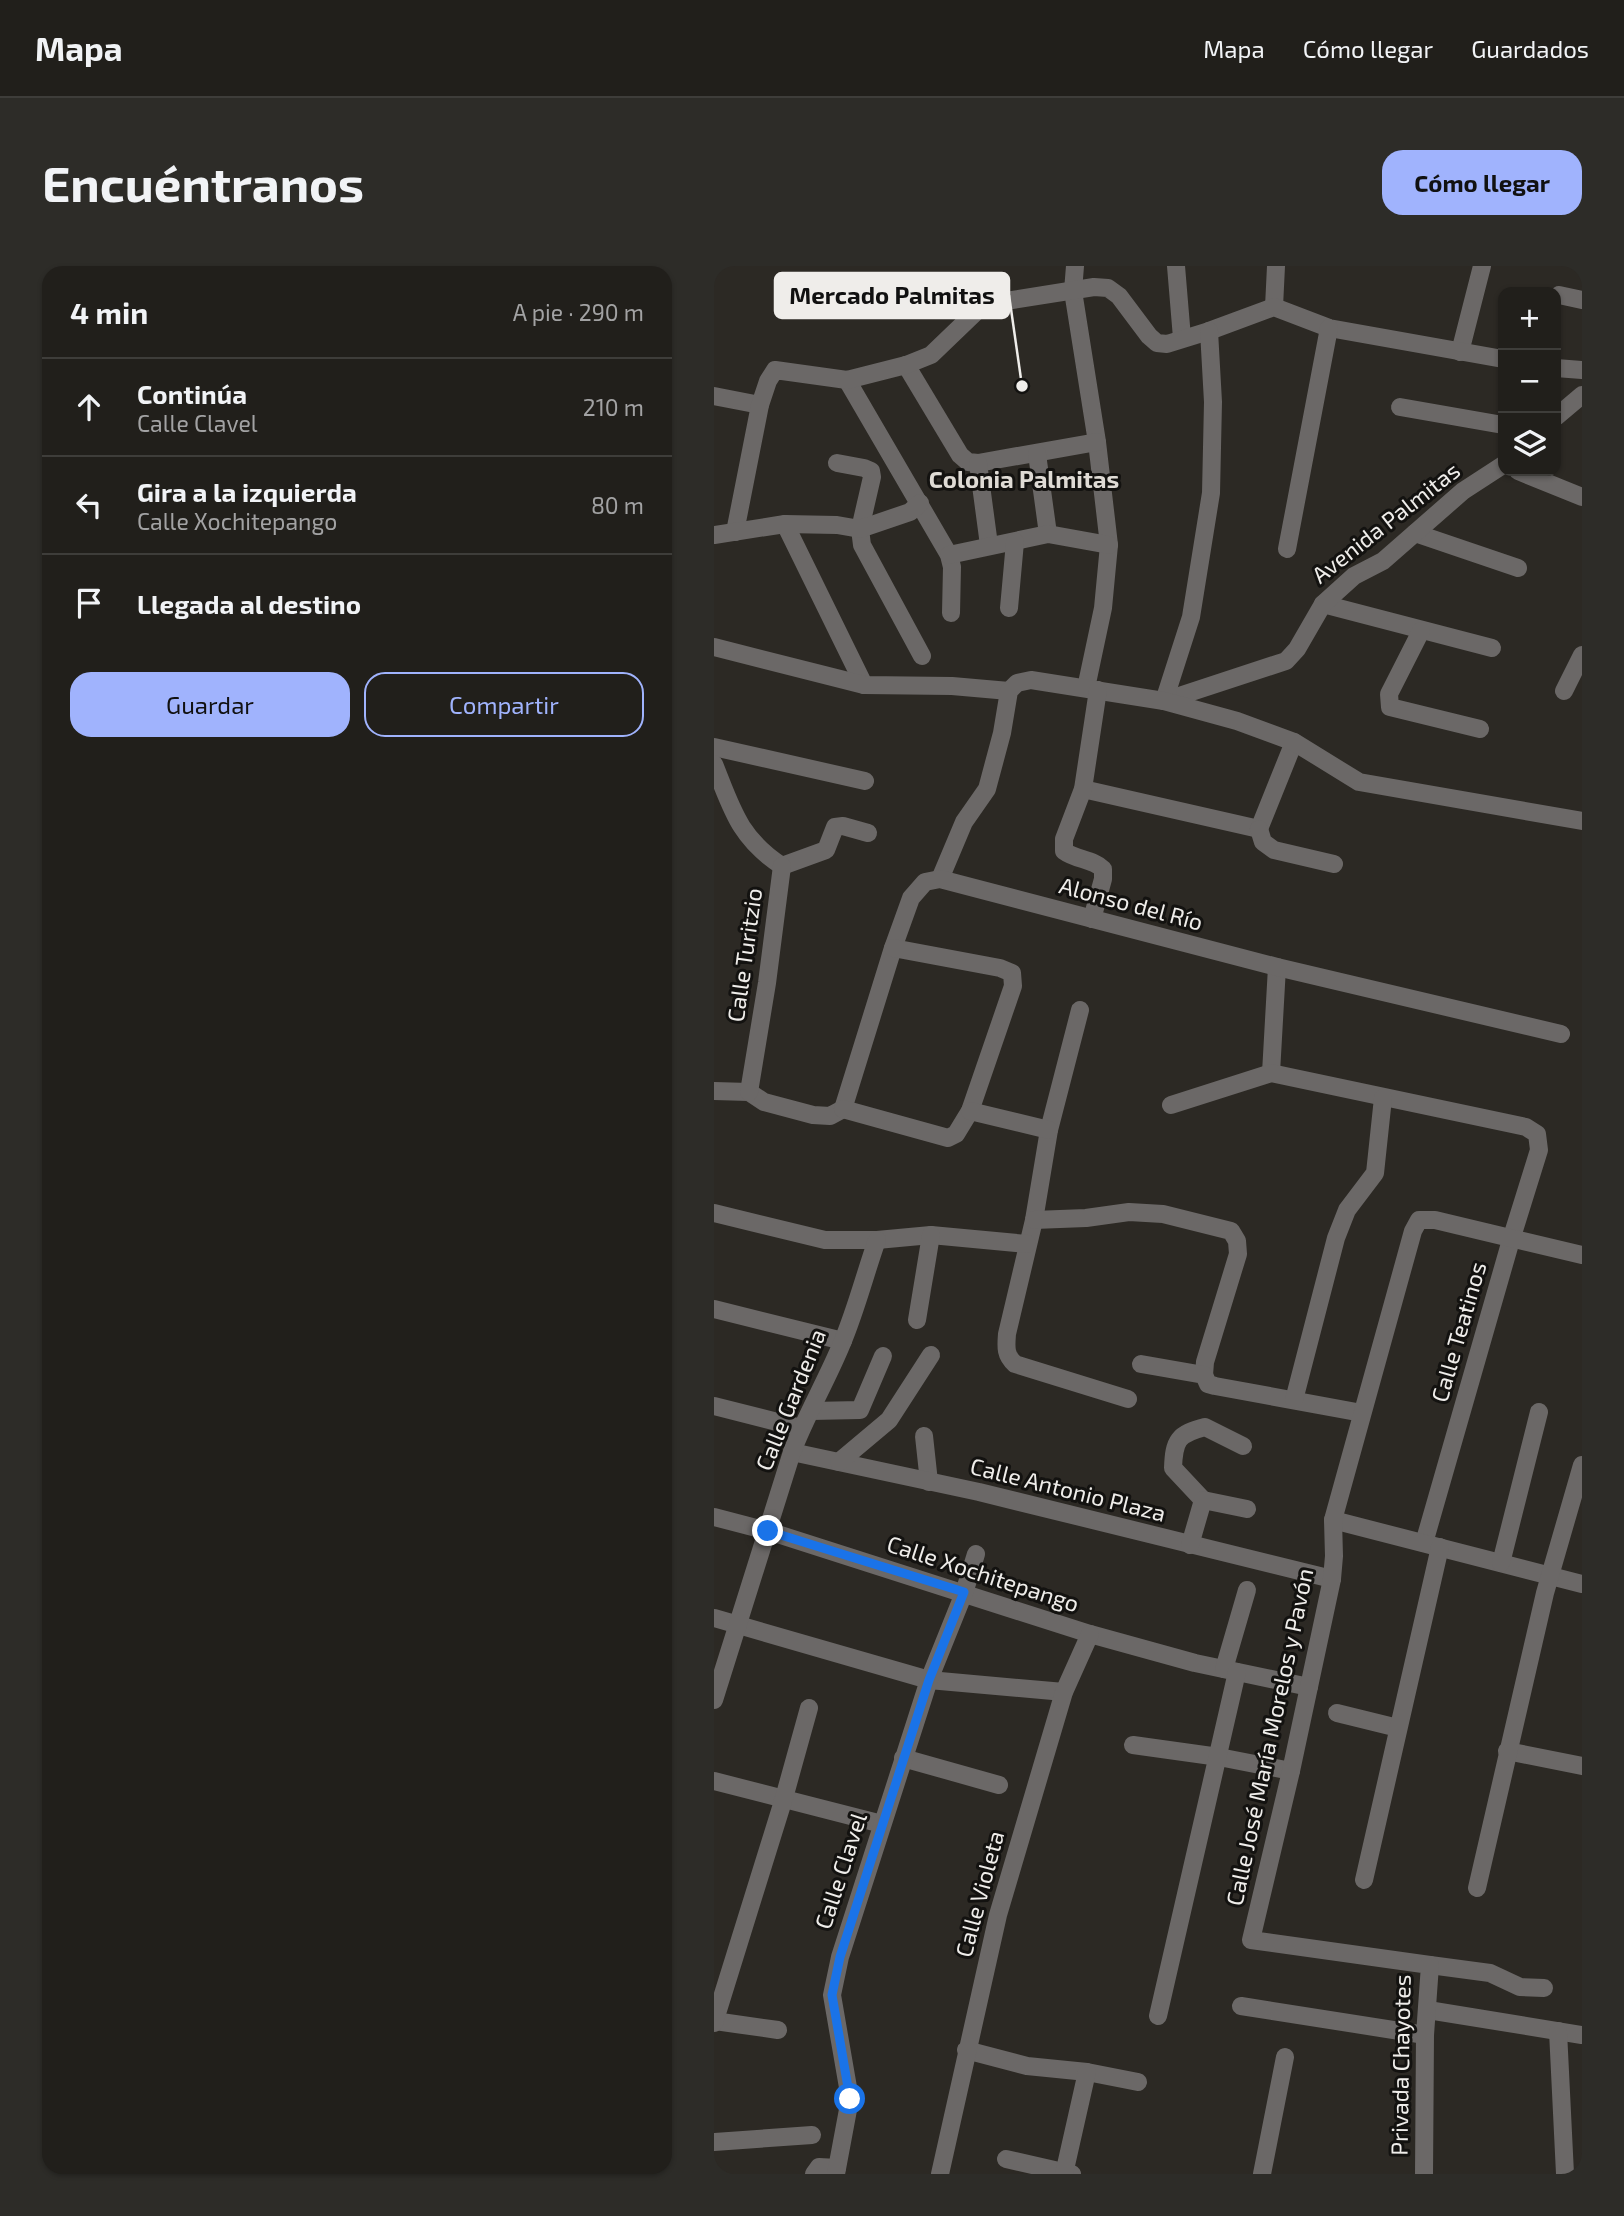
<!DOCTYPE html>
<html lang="es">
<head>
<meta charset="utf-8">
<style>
	body { margin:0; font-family:"Exo 2",sans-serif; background:#2d2c28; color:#f1f3f6 }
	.controls { position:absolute; right:21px; top:21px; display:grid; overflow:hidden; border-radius:14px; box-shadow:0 2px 5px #0004 }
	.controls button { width:63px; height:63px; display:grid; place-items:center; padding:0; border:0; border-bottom:2px solid #3e3d3a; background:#211f1b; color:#f1f3f6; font:35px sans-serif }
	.stop { position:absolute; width:21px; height:21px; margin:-16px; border:5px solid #1a73e8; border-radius:50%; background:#fff }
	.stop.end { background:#1a73e8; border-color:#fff; box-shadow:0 2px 7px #0008 }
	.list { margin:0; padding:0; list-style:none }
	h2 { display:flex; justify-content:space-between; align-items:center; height:91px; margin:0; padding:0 28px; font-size:30px }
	h2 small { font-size:23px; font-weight:400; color:#a2a2a3 }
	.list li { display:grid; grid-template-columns:46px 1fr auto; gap:21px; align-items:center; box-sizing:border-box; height:98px; padding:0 28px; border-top:2px solid #3e3d3a }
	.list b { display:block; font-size:26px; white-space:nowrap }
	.list p { margin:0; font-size:23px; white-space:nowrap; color:#a2a2a3 }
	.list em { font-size:23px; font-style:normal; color:#a2a2a3 }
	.actions { display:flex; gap:14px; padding:21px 28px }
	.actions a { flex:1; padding:16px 0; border:2px solid #a0b3fd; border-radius:21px; text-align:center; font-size:24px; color:#a0b3fd }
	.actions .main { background:#a0b3fd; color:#111 }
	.icon { flex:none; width:38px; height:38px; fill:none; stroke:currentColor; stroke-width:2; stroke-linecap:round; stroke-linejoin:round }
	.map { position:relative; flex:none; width:868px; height:1908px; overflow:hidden; border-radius:21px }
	header { display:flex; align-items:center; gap:42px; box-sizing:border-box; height:98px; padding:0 35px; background:#211f1b; border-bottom:2px solid #3e3d3a }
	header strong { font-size:33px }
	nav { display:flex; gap:38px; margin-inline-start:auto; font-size:24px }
	.intro { display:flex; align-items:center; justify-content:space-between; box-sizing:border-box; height:168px; padding:0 42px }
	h1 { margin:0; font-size:49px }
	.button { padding:18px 32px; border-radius:21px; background:#a0b3fd; color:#111; font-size:24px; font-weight:700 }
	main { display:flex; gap:42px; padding:0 42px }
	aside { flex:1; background:#211f1b; border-radius:21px; box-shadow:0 2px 5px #0004 }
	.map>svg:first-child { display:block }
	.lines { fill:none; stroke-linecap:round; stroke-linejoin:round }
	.minor { stroke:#6b6867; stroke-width:18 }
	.route { stroke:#1a73e8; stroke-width:9 }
	.labels { text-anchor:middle; stroke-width:6; stroke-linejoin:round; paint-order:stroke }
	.street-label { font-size:23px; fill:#efedea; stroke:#131210 }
	.neighbourhood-label { font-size:24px; font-weight:bold; fill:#dfdbd5; stroke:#131210 }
	.leader { fill:none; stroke:#efedea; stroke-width:2.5 }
	.callout-dot { fill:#efedea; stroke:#131210; stroke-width:2.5 }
	.callout { fill:#efedea; stroke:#efedea; stroke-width:2.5 }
	.callout-label { font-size:24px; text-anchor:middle; font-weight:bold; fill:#111 }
</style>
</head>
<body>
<header>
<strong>Mapa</strong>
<nav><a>Mapa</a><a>Cómo llegar</a><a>Guardados</a></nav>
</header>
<div class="intro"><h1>Encuéntranos</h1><a class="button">Cómo llegar</a></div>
<main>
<aside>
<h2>4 min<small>A pie · 290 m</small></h2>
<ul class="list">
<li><svg class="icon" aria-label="ahead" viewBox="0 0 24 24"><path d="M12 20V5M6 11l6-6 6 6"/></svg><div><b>Continúa</b><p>Calle Clavel</p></div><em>210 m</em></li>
<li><svg class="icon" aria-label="left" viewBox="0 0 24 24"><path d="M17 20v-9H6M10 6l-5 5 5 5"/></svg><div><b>Gira a la izquierda</b><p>Calle Xochitepango</p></div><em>80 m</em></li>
<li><svg class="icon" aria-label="arrive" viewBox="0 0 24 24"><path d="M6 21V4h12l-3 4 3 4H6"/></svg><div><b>Llegada al destino</b></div></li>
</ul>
<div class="actions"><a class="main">Guardar</a><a>Compartir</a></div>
</aside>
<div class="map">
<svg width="868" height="1908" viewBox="0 0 868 1908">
	<rect width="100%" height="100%" fill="#2c2924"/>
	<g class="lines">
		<g class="minor">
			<polyline points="361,0 359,25 383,176 395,279 389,342 372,422"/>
			<polyline points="462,0 468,72"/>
			<polyline points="845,29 868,34"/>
			<polyline points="560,41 562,0"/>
			<polyline points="746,86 768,0"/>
			<polyline points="192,99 246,189 254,196 264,197 383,176"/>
			<polyline points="842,102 868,104"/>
			<polyline points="133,114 235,289 238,301 237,347"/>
			<polyline points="0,130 46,139"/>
			<polyline points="686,141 789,159"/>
			<polyline points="842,151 868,129"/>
			<polyline points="323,188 334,268"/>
			<polyline points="123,197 150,202 157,205 158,211 146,263 148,279 208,390"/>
			<polyline points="264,197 275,279"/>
			<polyline points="804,205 868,231"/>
			<polyline points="71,258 150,419"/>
			<polyline points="21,266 46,139 54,115 61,104 133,114 192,99 217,89 268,40 279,37 380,21 394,22 405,30 435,70 443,77 453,78 495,65 560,41 615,62 789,93"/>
			<polyline points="701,267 804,302"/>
			<polyline points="0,269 71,258 123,259 146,263 196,246 206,237"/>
			<polyline points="573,283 615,62"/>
			<polyline points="235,289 334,268 395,279"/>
			<polyline points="609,338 778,382"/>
			<polyline points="295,342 301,276"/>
			<polyline points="707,365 675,428 676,441 766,463"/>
			<polyline points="0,381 150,419 238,420 295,425"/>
			<polyline points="850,425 868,389"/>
			<polyline points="450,435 572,395 583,383 609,338 640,310 669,295 749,225 789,199"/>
			<polyline points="450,435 477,351 497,227 499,136 495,65"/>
			<polyline points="0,481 151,515"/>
			<path d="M0,498C18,543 25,572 68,600"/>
			<polyline points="369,523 545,563"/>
			<polyline points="545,563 580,476"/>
			<polyline points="545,563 549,576 560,584 620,598"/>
			<polyline points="68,600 112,584 121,561 129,560 154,567"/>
			<polyline points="226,613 250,556 273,523 288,467 295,425 303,417 317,414 450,435 523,455 580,476 645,516 868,555"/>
			<path d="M378,653L389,613V603C379,593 362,594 350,585V573L369,523L384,424"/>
			<path d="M366,744L335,864L320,954L293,1068C292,1081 291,1089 301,1098L414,1133"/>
			<polyline points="557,807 563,701"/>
			<polyline points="0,825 35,826 50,836 99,849 116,850 129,843"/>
			<polyline points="35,826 53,717 68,600"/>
			<polyline points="457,839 557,807 812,861 823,868 825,884 797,974 710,1277"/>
			<polyline points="129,843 179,682 197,632 211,616 226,613 563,701 847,768"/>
			<polyline points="129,843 234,872 242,868 256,845 299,720 298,707 286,702 179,682"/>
			<polyline points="256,845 335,864"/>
			<polyline points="0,947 111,974 163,974 217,969 313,978"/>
			<polyline points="320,954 372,952 415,946 449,948 517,965 523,975 524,988 491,1096 490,1109"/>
			<polyline points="0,1043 129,1075"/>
			<polyline points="203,1054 217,969"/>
			<polyline points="427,1098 490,1109 494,1118 501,1120 648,1147"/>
			<polyline points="580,1134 622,972 633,944 661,907 669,832"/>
			<polyline points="0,1140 87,1162"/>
			<polyline points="97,1145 146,1144 169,1090"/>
			<polyline points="210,1170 215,1216"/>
			<polyline points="78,1186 265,1226 618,1313"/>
			<polyline points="125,1196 175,1154 217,1089"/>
			<path d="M489,1234L459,1202C460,1174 464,1168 491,1161L529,1180"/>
			<polyline points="0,1251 54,1265 376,1368 481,1397 595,1421"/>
			<polyline points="619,1254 868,1318"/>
			<polyline points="476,1279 489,1234 533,1243"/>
			<polyline points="787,1297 825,1146"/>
			<polyline points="0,1352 215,1414 350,1426"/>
			<polyline points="510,1403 533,1324"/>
			<path d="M0,1434L78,1186C92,1149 113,1114 128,1077C142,1044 151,1008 163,974"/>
			<polyline points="623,1447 684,1462"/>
			<polyline points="419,1479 505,1491 577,1505"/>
			<polyline points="793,1485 868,1500"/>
			<polyline points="189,1492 285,1519"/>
			<polyline points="0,1515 168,1558"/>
			<polyline points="650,1614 726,1281"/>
			<polyline points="763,1622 831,1327 868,1199"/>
			<polyline points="716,1699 776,1707 806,1721 830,1722"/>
			<polyline points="527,1740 711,1769"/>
			<polyline points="714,1744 868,1769"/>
			<polyline points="444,1750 523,1406"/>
			<polyline points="0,1755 64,1764"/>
			<polyline points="0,1757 70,1532 95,1442"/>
			<polyline points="844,1765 851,1908"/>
			<polyline points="252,1784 313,1800 373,1806 424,1816"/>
			<polyline points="0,1876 98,1869"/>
			<polyline points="292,1893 358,1908"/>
			<polyline points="100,1908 105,1901 123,1902"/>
			<polyline points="122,1908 136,1833 118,1729 126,1691 215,1414 250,1327 262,1288"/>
			<polyline points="226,1908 284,1649 350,1426 376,1368"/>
			<polyline points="350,1908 373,1806"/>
			<polyline points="548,1908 571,1791"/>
			<polyline points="710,1908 711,1769 716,1699 537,1674 577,1505 618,1313 620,1290 619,1254 699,965 705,954 721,954 868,989"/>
		</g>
	</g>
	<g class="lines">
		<polyline class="route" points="54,1265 250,1326 215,1414 126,1691 118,1729 136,1833"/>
	</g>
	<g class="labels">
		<g class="street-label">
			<text transform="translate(672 257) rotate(-38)" y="8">Avenida Palmitas</text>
			<text transform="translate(417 638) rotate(15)" y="8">Alonso del Río</text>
			<text transform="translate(31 689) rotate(-82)" y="8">Calle Turitzio</text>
			<text transform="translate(745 1066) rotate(-74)" y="8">Calle Teatinos</text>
			<text transform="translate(77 1134) rotate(-68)" y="8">Calle Gardenia</text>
			<text transform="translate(354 1224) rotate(14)" y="8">Calle Antonio Plaza</text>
			<text transform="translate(269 1308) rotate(18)" y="8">Calle Xochitepango</text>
			<text transform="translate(556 1471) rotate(-78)" y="8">Calle José María Morelos y Pavón</text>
			<text transform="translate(127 1605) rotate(-72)" y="8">Calle Clavel</text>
			<text transform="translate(266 1628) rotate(-75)" y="8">Calle Violeta</text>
			<text transform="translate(687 1799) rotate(-89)" y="8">Privada Chayotes</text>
		</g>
		<g class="neighbourhood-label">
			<text x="310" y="222">Colonia Palmitas</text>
		</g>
	</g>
	<path class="leader" d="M308 120L295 29"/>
	<circle class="callout-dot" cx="308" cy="120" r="7"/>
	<rect class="callout" x="61" y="7" width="234" height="45" rx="7"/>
	<g class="callout-label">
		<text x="178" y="38">Mercado Palmitas</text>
	</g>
</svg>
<div class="controls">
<button>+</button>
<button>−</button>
<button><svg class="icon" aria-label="layers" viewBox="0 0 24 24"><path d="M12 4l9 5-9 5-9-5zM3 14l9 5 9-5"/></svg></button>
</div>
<div class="stop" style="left:136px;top:1833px"></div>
<div class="stop end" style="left:54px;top:1265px"></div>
</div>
</main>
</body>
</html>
